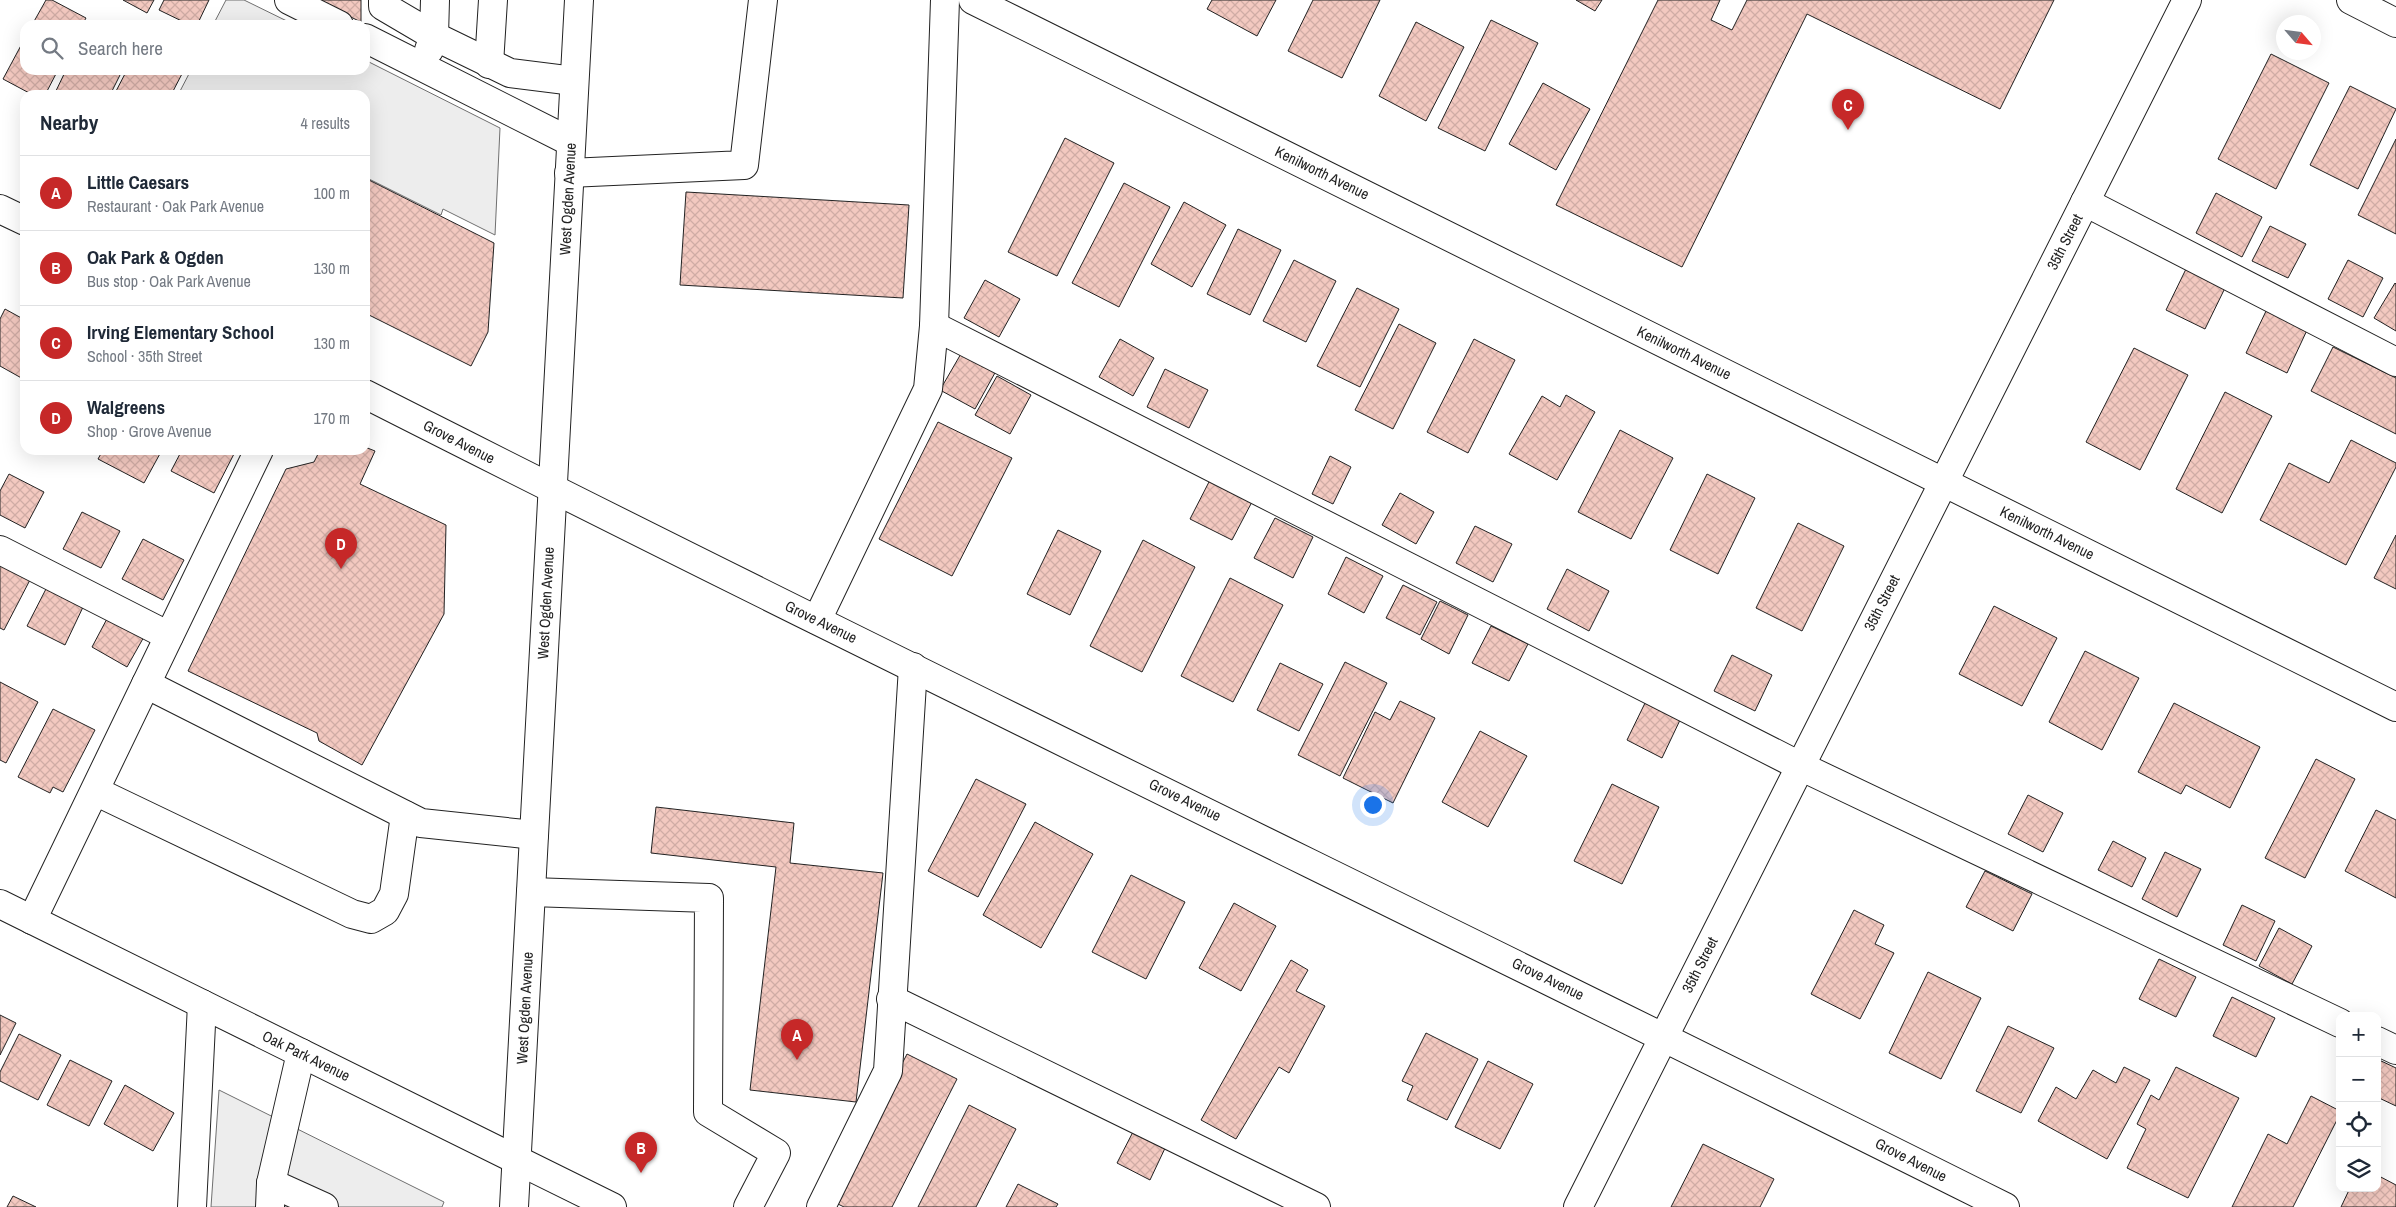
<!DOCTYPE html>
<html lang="en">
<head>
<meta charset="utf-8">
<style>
	body { margin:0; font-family:"Archivo Narrow",sans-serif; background:#f6f6f7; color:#1f2937 }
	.controls { position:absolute; right:15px; bottom:15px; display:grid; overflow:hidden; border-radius:10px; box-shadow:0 5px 20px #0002 }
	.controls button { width:45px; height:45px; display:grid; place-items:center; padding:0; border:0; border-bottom:1px solid #e0e1e3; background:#fff; color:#1f2937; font:25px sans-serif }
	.compass { position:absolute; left:2276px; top:15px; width:45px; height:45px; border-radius:50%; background:#fff; box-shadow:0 5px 20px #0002; rotate:118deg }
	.you { position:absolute; left:1372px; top:804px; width:18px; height:18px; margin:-12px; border:4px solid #fff; border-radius:50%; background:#1a73e8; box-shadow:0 0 0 8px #1a73e833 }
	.badge { display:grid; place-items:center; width:32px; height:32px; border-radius:50%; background:#c62828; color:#fff; font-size:16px; font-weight:700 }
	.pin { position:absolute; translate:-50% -41px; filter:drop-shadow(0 1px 2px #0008) }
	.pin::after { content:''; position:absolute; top:26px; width:18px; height:15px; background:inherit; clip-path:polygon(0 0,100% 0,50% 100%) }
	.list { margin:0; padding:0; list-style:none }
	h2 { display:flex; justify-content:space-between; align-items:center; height:65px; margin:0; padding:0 20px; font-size:21px }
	h2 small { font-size:16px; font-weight:400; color:#747a83 }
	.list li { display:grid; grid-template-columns:32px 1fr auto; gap:15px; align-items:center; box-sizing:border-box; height:75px; padding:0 20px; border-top:1px solid #e0e1e3 }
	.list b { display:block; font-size:19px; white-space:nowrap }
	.list p { margin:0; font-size:16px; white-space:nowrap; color:#747a83 }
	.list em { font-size:16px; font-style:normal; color:#747a83 }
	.icon { flex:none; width:28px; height:28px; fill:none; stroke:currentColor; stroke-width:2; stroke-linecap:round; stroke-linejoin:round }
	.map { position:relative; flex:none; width:2396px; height:1207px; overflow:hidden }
	.search { position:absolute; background:#fff; box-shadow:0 5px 20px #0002; left:20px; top:20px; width:350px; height:55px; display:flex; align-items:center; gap:12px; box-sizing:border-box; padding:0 18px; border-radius:15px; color:#747a83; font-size:19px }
	.panel { position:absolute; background:#fff; box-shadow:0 5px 20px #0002; left:20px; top:90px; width:350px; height:365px; border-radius:15px }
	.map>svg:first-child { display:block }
	.parking { fill:#ededed; stroke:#6f6f6f }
	.building { fill:url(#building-cross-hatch); stroke:#222 }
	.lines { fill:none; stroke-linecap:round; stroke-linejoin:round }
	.minor-casing { stroke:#222; stroke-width:30 }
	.major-casing { stroke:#222; stroke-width:30 }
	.minor { stroke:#fff; stroke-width:28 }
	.major { stroke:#fff; stroke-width:28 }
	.labels { text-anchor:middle; stroke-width:4; stroke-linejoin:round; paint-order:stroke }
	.street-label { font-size:15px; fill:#222; stroke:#fff }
</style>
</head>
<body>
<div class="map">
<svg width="2396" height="1207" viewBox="0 0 2396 1207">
	<defs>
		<pattern id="building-cross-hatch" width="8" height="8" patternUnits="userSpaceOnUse" patternTransform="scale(1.25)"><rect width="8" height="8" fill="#f3c9c0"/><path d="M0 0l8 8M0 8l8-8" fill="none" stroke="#d0aca5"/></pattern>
	</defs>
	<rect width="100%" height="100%" fill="#fff"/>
	<g class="parking">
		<polygon points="226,0 244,0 295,25 213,25"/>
		<polygon points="365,60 500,128 495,235 443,209 441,215 365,177 365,95 178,95 191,70 365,70"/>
		<polygon points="219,1090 444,1202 442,1207 211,1207"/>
	</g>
	<g class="building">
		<polygon points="46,0 52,0 86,18 82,25 32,25"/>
		<polygon points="123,0 154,0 147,13"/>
		<polygon points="164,0 209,0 197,25 190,25 159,10"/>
		<polygon points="316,0 361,0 361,22"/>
		<polygon points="1212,0 1276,0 1257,36 1207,9"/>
		<polygon points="1313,0 1380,0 1342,78 1288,51"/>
		<polygon points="1576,0 1602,0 1595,11"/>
		<polygon points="1658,0 1720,0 1711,20 1732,30 1747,0 2054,0 2000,109 1807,14 1682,267 1556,205"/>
		<polygon points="1491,20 1538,43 1485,151 1438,128"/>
		<polygon points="1416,22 1464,47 1426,121 1379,96"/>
		<polygon points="25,38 25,70 58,70 45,95 33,95 3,79"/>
		<polygon points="2271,54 2329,83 2276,189 2218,159"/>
		<polygon points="66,70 116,70 121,73 110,95 54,95"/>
		<polygon points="127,70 184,70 171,95 114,95"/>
		<polygon points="1543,83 1590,109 1556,170 1509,144"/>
		<polygon points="2350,86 2396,109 2358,189 2310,165"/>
		<polygon points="1065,138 1114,163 1057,276 1008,252"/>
		<polygon points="2396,139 2396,234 2358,215"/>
		<polygon points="365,178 494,243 488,332 471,366 365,313"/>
		<polygon points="1124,183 1170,207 1119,307 1072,283"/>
		<polygon points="686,192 909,205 903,298 680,285"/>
		<polygon points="2216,193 2262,217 2242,257 2196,233"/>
		<polygon points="1184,202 1226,225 1192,287 1151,264"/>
		<polygon points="2270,226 2306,244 2288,278 2252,261"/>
		<polygon points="1238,229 1281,250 1250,315 1207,294"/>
		<polygon points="1294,260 1336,281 1306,342 1263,321"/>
		<polygon points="2348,260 2383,278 2363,317 2328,299"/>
		<polygon points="2186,269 2225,288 2205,329 2166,310"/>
		<polygon points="985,280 1020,299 999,337 964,318"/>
		<polygon points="2395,283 2396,284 2396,331 2374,318"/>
		<polygon points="1357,288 1399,309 1360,387 1317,366"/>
		<polygon points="5,309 25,320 25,380 0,366 0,319"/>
		<polygon points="2267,309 2308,328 2287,373 2246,353"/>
		<polygon points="1399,324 1436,343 1393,429 1355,410"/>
		<polygon points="1120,339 1154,358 1133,396 1099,377"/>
		<polygon points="1474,339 1515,360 1468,453 1427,432"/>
		<polygon points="2333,347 2396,378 2396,434 2311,391"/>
		<polygon points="2134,348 2188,375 2140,470 2086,442"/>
		<polygon points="962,352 996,371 975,409 940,390"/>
		<polygon points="1165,369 1208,390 1189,428 1147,407"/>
		<polygon points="997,376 1031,395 1010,434 975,415"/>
		<polygon points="2225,392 2272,416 2222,513 2176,489"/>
		<polygon points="1566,395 1595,412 1557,480 1509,454 1542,396 1560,407"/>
		<polygon points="938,422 1012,458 952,576 879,539"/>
		<polygon points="1620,430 1673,458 1631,539 1578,512"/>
		<polygon points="2351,440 2396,463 2396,467 2346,565 2260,520 2289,463 2329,483"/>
		<polygon points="365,447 375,451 360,484 446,525 444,614 362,765 319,741 317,733 188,671 286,469 314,462 320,450 365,450"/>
		<polygon points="103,450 162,450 144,483 98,459"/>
		<polygon points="182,450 236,450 214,493 171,471"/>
		<polygon points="1330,456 1351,467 1333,504 1312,494"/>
		<polygon points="9,474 44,492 25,528 0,515 0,491"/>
		<polygon points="1707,474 1755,498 1718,574 1670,550"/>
		<polygon points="1211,478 1253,500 1232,540 1190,519"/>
		<polygon points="1400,493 1434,512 1416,544 1382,525"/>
		<polygon points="82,512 120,531 101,568 63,549"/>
		<polygon points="1275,518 1313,537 1293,578 1254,558"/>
		<polygon points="1798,523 1844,546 1802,631 1756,608"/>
		<polygon points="1475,526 1512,544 1493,582 1456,563"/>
		<polygon points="1058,530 1101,551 1070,615 1027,594"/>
		<polygon points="2396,535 2396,589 2374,578"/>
		<polygon points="143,539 184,560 163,600 122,579"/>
		<polygon points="1143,540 1195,567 1142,672 1090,646"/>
		<polygon points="1346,557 1383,576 1364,613 1328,594"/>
		<polygon points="0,562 31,578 4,630 0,628"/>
		<polygon points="1567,569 1609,591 1589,631 1547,609"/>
		<polygon points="1230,578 1283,605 1233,702 1181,676"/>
		<polygon points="1403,585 1437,602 1420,635 1386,618"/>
		<polygon points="47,587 84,605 65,645 27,626"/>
		<polygon points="1440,601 1468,615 1449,654 1421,639"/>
		<polygon points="1994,606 2057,638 2022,706 1959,674"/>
		<polygon points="109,615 145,635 127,667 92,647"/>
		<polygon points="1491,626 1528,644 1509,681 1472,663"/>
		<polygon points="2085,651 2139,678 2102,750 2049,722"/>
		<polygon points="1732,655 1772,675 1755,711 1714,691"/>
		<polygon points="1345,662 1387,683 1340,776 1298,755"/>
		<polygon points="1280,663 1323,684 1299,731 1257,710"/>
		<polygon points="0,682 38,702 6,763 0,760"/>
		<polygon points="1400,701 1435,718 1393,803 1343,778 1375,712 1390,720"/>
		<polygon points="1646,701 1681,718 1662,758 1627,740"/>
		<polygon points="2174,703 2260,747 2230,808 2186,785 2181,794 2138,772"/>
		<polygon points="53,709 95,730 63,792 53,787 50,793 18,777"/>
		<polygon points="1480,731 1527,756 1488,827 1442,802"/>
		<polygon points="2316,759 2355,779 2305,878 2265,858"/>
		<polygon points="976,779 1026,804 978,897 928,871"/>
		<polygon points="1612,784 1659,807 1622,884 1574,861"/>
		<polygon points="2028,795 2063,813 2043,852 2008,834"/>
		<polygon points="656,807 794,823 790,863 883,873 856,1102 750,1090 776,867 651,853"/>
		<polygon points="2376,810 2396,820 2396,898 2345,871"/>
		<polygon points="1035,822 1093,854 1041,948 983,915"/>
		<polygon points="2113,841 2146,858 2132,887 2098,870"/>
		<polygon points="2165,852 2201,869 2177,917 2142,899"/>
		<polygon points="1985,871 2032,894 2013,931 1966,907"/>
		<polygon points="1131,875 1185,902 1146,979 1092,952"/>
		<polygon points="1234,903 1276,926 1241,991 1199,968"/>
		<polygon points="2242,905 2275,921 2256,961 2223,945"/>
		<polygon points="1854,910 1884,925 1875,944 1894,953 1860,1019 1811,994"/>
		<polygon points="2279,928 2312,946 2292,984 2259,966"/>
		<polygon points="2159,959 2196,977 2176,1017 2139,999"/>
		<polygon points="1291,960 1308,970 1296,991 1325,1006 1289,1073 1279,1067 1236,1139 1201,1120"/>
		<polygon points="1928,972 1981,998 1941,1079 1889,1053"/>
		<polygon points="2232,997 2275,1018 2256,1057 2213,1036"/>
		<polygon points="0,1015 16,1023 0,1055"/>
		<polygon points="2008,1026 2054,1048 2021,1113 1976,1091"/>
		<polygon points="1426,1033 1478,1059 1447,1120 1407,1100 1413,1086 1402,1081"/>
		<polygon points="19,1034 61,1055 38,1100 0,1081 0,1072"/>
		<polygon points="907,1054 957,1079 892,1207 844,1207 832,1201"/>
		<polygon points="2377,1059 2396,1068 2396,1106 2377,1097"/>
		<polygon points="70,1060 112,1081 89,1126 47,1105"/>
		<polygon points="1488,1061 1533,1084 1500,1149 1455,1127"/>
		<polygon points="2124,1067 2150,1080 2107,1159 2038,1121 2056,1087 2076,1099 2093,1070 2116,1083"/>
		<polygon points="2176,1067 2239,1098 2188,1198 2127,1168 2146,1129 2137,1124 2151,1095 2159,1100"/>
		<polygon points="125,1085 174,1113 153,1151 104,1124"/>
		<polygon points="2311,1096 2340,1111 2340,1114 2293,1207 2232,1207 2268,1134 2287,1144"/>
		<polygon points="969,1105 1016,1129 976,1207 918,1207"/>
		<polygon points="1135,1128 1167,1144 1150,1180 1117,1163"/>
		<polygon points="1703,1144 1774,1179 1760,1207 1671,1207"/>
		<polygon points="2377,1175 2396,1185 2396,1207 2341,1207 2350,1188 2377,1188"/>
		<polygon points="1018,1184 1058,1204 1056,1207 1006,1207"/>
		<polygon points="13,1196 36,1207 7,1207"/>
	</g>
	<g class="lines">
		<defs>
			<g id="minor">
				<polyline points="289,0 339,25"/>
				<polyline points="383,0 383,6 434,36 429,50"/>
				<polyline points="435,0 434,36 510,73 574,81"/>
				<polyline points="973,0 2396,707"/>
				<polyline points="2351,0 2396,23"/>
				<polyline points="365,38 571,142"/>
				<polyline points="489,64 493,0"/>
				<polyline points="569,173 744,165 763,0"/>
				<polyline points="2085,202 2396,362"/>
				<polyline points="0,209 25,221"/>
				<polyline points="934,326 1800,766 2340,1023"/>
				<path d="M365,394C909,670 1459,934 2005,1207"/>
				<polyline points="0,550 169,636"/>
				<polyline points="817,620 928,389 934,326 945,0"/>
				<polyline points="146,684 421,823 534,835"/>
				<polyline points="95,791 352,914 371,919 385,911 394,894 405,815"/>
				<polyline points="531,892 709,898 708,1112 776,1153 748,1207"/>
				<polyline points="0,904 612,1207"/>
				<polyline points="32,920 259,450"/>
				<polyline points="891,999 1316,1207"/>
				<polyline points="2377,1041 2396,1050"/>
				<polyline points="271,1183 324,1207"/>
				<polyline points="192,1207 202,1004"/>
				<polyline points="270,1207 271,1183 301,1053"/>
				<polyline points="821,1207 888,1071 913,667"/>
				<polyline points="1578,1207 2187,0"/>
			</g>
			<polyline id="major" points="514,1207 579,0"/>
		</defs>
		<use href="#minor" class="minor-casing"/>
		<use href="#major" class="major-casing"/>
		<use href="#minor" class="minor"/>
		<use href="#major" class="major"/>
	</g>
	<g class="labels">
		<g class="street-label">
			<text transform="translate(1322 173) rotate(26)" y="5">Kenilworth Avenue</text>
			<text transform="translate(568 199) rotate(-87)" y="5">West Ogden Avenue</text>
			<text transform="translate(2065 242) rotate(-63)" y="5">35th Street</text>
			<text transform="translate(1684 353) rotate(26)" y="5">Kenilworth Avenue</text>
			<text transform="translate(459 442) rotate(27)" y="5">Grove Avenue</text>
			<text transform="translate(2047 533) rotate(26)" y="5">Kenilworth Avenue</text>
			<text transform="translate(546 603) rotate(-87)" y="5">West Ogden Avenue</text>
			<text transform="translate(1882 603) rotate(-63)" y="5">35th Street</text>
			<text transform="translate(821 622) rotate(26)" y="5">Grove Avenue</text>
			<text transform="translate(1185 800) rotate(26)" y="5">Grove Avenue</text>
			<text transform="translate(1700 965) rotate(-63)" y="5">35th Street</text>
			<text transform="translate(1548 979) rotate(26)" y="5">Grove Avenue</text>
			<text transform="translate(525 1008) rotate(-87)" y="5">West Ogden Avenue</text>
			<text transform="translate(306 1056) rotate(26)" y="5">Oak Park Avenue</text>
			<text transform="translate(1911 1160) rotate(27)" y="5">Grove Avenue</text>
		</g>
	</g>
</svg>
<div class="controls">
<button>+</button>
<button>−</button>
<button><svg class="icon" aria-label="locate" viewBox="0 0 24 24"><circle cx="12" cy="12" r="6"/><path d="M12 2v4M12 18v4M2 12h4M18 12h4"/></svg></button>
<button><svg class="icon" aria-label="layers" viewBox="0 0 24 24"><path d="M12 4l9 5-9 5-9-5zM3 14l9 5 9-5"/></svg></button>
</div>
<svg class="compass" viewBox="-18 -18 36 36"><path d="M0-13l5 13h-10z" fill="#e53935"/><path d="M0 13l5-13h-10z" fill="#747a83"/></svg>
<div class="you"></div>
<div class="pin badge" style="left:797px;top:1060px">A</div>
<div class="pin badge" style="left:641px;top:1173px">B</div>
<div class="pin badge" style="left:1848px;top:130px">C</div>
<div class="pin badge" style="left:341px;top:569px">D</div>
<div class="search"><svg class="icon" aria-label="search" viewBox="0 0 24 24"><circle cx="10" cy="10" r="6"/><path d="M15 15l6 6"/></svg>Search here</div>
<section class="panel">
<h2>Nearby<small>4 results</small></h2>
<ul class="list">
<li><span class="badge">A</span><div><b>Little Caesars</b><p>Restaurant · Oak Park Avenue</p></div><em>100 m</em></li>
<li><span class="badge">B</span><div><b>Oak Park &amp; Ogden</b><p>Bus stop · Oak Park Avenue</p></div><em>130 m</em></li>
<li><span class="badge">C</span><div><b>Irving Elementary School</b><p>School · 35th Street</p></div><em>130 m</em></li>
<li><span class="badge">D</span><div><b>Walgreens</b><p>Shop · Grove Avenue</p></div><em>170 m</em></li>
</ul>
</section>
</div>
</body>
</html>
